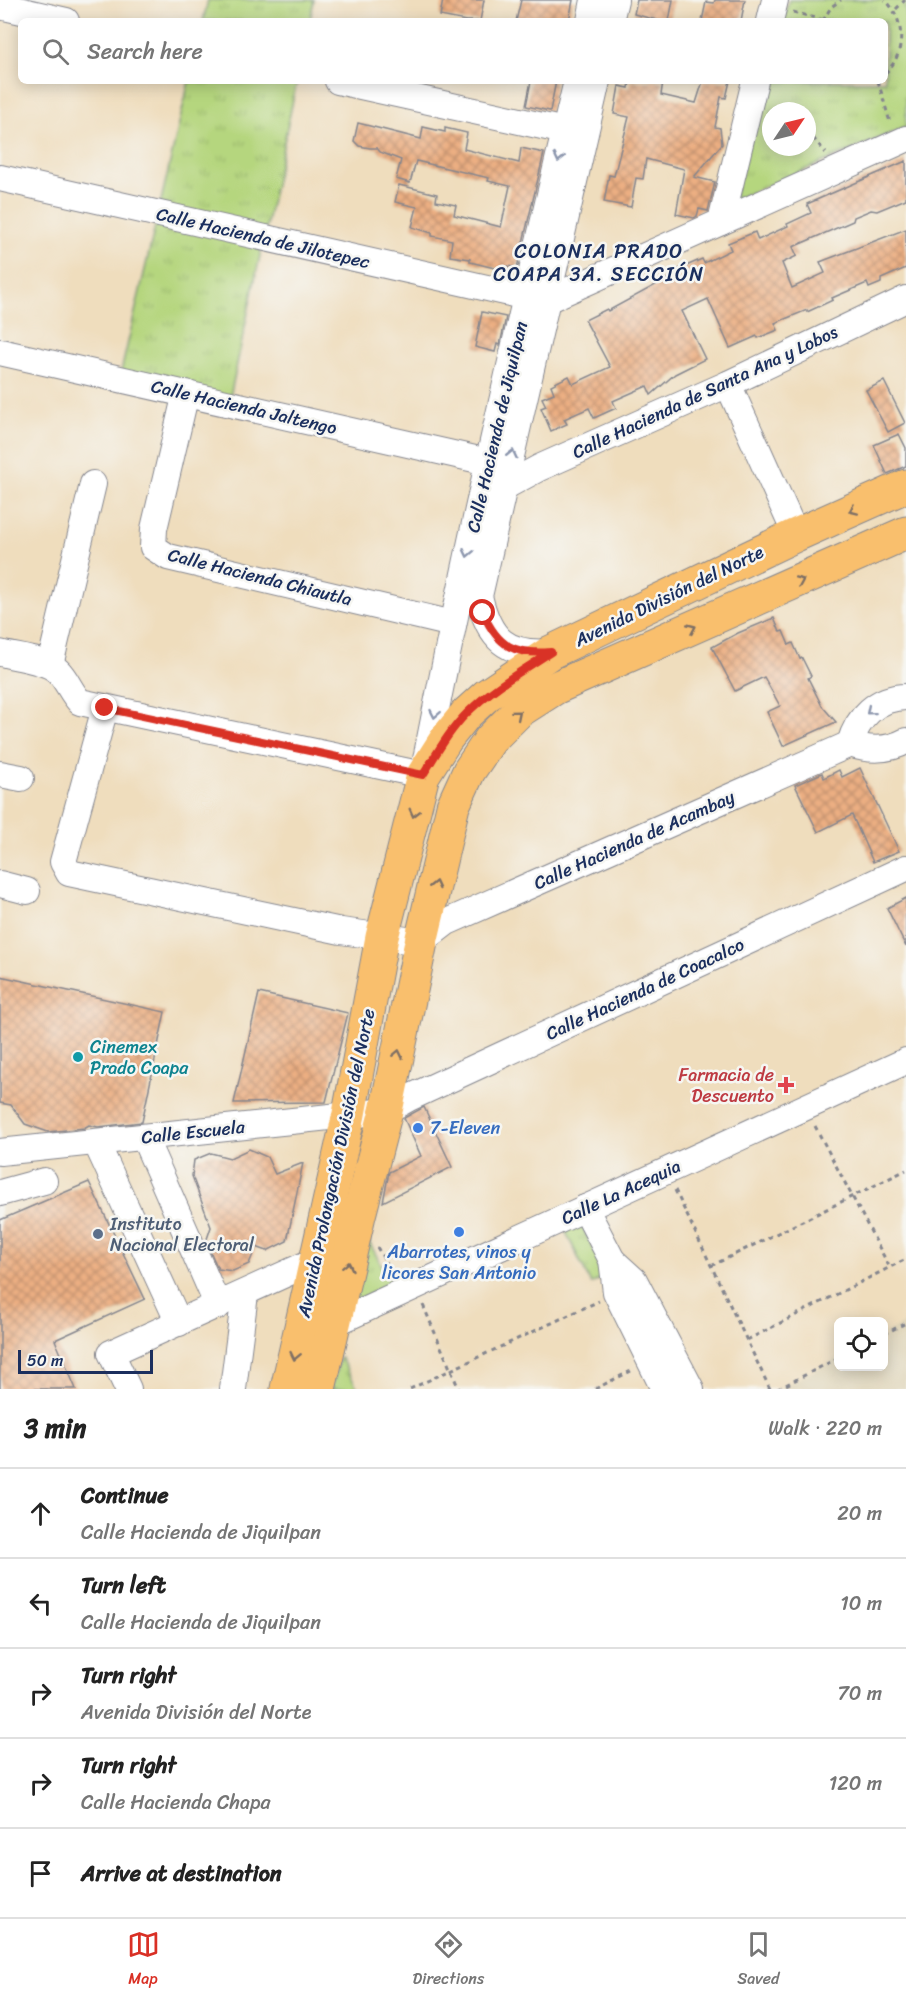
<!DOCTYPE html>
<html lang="en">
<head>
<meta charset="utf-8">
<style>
	body { margin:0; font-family:Sriracha,sans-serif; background:#f2f2f2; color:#222 }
	.controls { position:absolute; right:18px; bottom:18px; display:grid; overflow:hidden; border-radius:9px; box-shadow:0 3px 15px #0003 }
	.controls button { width:54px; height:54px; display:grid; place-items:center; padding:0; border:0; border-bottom:2px solid #e0e0e0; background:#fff; color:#222; font:30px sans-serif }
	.compass { position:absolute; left:762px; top:102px; width:54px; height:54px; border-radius:50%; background:#fff; box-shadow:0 3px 15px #0003; rotate:55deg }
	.scale { position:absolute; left:18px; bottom:15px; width:135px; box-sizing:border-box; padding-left:6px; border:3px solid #1b2f5e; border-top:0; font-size:16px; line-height:21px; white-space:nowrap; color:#1b2f5e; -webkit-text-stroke:4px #f6f6f2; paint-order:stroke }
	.stop { position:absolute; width:18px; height:18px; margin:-14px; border:4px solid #d93025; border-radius:50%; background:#fff }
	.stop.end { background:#d93025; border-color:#fff; box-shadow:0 2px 6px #0008 }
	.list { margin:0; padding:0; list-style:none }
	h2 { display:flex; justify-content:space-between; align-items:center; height:78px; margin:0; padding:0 24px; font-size:26px }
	h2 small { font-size:20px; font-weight:400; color:#767676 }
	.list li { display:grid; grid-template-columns:39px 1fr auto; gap:18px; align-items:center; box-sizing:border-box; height:90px; padding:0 24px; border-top:2px solid #e0e0e0 }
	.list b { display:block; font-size:22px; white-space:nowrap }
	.list p { margin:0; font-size:20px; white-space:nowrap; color:#767676 }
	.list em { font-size:20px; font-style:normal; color:#767676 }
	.icon { flex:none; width:33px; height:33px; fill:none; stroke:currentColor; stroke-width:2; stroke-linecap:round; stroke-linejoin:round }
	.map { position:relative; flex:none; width:906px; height:1389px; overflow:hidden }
	.search { position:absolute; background:#fff; box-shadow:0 3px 15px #0003; left:18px; right:18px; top:18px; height:66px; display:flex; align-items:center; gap:15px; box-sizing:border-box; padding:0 21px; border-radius:9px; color:#767676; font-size:22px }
	.sheet { height:528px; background:#fff }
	nav { display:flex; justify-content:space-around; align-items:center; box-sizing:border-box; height:84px; border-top:2px solid #e0e0e0; background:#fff; font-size:16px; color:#767676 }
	nav a { display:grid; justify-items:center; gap:3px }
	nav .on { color:#d93025 }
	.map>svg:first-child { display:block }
	.built { fill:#ded3b6 }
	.park { fill:url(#park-tufts); stroke:#68826e; stroke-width:1.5; fill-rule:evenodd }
	.building { fill:url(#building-cross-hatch) }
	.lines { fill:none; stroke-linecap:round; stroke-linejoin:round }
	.minor-casing { stroke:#85868e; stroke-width:28 }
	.major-casing { stroke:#85868e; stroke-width:35 }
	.path { stroke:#85868e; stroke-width:3; stroke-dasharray:4.5 4.5; stroke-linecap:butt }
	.minor { stroke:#fff; stroke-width:26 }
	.major { stroke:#f9bf6d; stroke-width:33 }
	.oneway { stroke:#8d97ae }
	.oneway2 { stroke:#7f7065 }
	.route { stroke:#d93025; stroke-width:8 }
	.culture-dot { fill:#0f9aa8; stroke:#f6f6f2; stroke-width:2 }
	.health-dot { fill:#e0444e; stroke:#f6f6f2; stroke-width:2 }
	.shop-dot { fill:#3f7fe0; stroke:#f6f6f2; stroke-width:2 }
	.service-dot { fill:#5c6f8a; stroke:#f6f6f2; stroke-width:2 }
	.labels { text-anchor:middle; stroke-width:5; stroke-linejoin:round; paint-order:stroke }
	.street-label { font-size:18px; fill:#1b2f5e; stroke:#f6f6f2 }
	.culture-label { font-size:18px; fill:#0d838f; stroke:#f6f6f2; text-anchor:start }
	.health-label { font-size:18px; fill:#be3a42; stroke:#f6f6f2; text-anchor:end }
	.shop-label { font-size:18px; fill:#366cbe; stroke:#f6f6f2; text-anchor:start }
	.service-label { font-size:18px; fill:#4e5e75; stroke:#f6f6f2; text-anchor:start }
	.neighbourhood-label { font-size:20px; letter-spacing:1.5px; fill:#1b2f5e; stroke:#f6f6f2 }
</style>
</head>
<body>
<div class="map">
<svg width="906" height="1389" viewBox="0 0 906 1389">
	<defs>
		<pattern id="park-tufts" width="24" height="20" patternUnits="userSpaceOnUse" patternTransform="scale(1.5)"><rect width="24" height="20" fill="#b5d67e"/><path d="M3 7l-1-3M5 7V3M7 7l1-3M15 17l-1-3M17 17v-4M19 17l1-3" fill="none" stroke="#9bb86f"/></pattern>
		<pattern id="building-cross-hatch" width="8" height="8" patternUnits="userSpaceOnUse" patternTransform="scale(1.5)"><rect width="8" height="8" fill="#ecaf82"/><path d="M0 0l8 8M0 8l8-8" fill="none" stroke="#be8f6e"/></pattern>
	</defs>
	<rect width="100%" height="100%" fill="#f6f6f2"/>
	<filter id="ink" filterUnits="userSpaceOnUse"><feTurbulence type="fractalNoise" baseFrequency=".0167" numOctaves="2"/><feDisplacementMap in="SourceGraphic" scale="12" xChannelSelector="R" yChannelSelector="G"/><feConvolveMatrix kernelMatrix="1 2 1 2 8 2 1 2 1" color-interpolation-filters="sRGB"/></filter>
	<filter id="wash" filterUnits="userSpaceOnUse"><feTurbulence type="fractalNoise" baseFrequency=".008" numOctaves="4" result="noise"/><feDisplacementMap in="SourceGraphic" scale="24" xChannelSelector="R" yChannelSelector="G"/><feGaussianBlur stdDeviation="1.35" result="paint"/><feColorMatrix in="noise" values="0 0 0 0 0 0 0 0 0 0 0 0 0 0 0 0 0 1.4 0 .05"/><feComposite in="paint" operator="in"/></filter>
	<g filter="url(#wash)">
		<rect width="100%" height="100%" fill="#efddbd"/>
		<polygon class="built" points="906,1323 906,1389 778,1389 838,1358 838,1366 884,1366 884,1334"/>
		<g class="park">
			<polygon points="208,0 314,0 310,21 203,21"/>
			<path d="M789,0H906V127L733,200L766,81H885V21H783ZM771,111H807V147H771Z"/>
			<polygon points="189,81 297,81 230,397 121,372"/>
			<polygon points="580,1222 607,1276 591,1284 565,1230"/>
			<polygon points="367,1238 391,1283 351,1304"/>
			<polygon points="340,1357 358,1389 331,1389"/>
		</g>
		<g id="blocks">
			<g class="building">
				<polygon points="443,0 484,0 480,21 466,21 440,16"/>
				<polygon points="521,0 573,0 569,21 516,21"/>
				<polygon points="637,0 673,0 669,21 660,21 634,14"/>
				<polygon points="715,0 745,0 741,21 702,21 706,2 714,3"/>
				<polygon points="531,81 556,81 550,111 526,106"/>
				<polygon points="630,81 663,81 661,95 696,103 703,81 730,81 726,98 721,97 715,127 720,128 722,144 694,177 715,182 708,211 699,209 697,216 694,218 676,214 684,169 646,159 643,179 636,178 631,207 604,202 609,175 614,176 629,117 614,114 619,86 629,88"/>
				<polygon points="358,123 421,139 423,127 445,132 445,128 467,133 464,149 519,163 521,148 544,153 517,268 508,266 507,271 470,262 470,259 450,256 452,240 432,236 432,233 412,227 417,207 395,202 399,185 437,194 436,201 456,205 454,215 501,227 510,186 488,181 489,178 416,161 410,183 396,179 401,160 380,152 377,148 370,148 359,146 354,141"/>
				<polygon points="906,161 906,199 877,211 871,210 854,217 853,221 793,247 797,256 782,263 792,288 825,273 820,262 906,229 906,268 881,279 881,283 869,288 867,283 832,298 833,300 807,312 807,310 775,323 778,330 758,338 757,336 730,348 708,299 682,311 705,359 675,374 651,395 647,386 613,401 616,408 594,418 589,408 564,419 567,424 551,431 541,408 546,406 542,398 554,393 551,385 569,376 573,384 610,367 585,320 607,309 608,311 676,274 675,271 702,259 704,263 731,250 728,243 755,232 758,240 788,226 787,224 811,213 807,204"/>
				<polygon points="482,312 506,317 500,345 497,344 495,352 475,347"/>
				<polygon points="884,381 905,423 888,432 866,390"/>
				<polygon points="899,434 906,448 906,466 887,474 874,445"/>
				<polygon points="774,618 780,632 783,631 789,645 793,643 800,659 802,658 811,676 808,678 822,706 836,722 783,746 767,712 780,706 764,677 735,691 712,647 738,633"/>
				<polygon points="860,768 899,851 873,862 852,815 818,832 795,785 822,773 824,778 839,770 842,777"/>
				<polygon points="906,898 906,947 887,908"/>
				<polygon points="0,976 165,1012 142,1122 98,1127 89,1125 84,1128 48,1132 25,1124 11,1105 0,1103"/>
				<polygon points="259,993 348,1013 326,1102 234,1103"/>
				<polygon points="424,1107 452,1167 383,1202 389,1172 421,1156 404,1118"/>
				<polygon points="249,1149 267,1157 275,1174 303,1163 287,1241 267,1251 256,1247 249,1264 233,1271 218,1269 206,1242 211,1227 192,1176 194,1160 211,1153 230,1158"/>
				<polygon points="89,1182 145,1299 55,1340 76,1389 0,1389 0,1220"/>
			</g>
		</g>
	</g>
	<g filter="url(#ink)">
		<use href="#blocks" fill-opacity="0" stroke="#85868e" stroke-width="1.5"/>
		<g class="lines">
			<defs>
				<g id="minor">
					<polyline points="0,6 66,21"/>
					<polyline points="590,21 594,0"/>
					<polyline points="610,21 615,0"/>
					<polyline points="770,21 775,0"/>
					<polyline points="338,81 565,131"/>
					<polyline points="0,178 527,297"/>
					<polyline points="721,222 755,81"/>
					<polyline points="547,300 906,139"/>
					<polyline points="0,352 488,462"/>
					<polyline points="728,384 796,535"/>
					<polyline points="186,393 154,529 153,547 168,557 453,624"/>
					<polyline points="504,487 539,468 728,384 906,299"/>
					<path d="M551,652C506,656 489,639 479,596L597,81"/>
					<path d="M0,653C16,657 47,660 58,671C67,680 71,693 80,702L423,775C468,542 522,311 577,81"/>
					<polyline points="50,665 93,484"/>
					<path d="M105,708L63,862L69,873L341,931L421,942L447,922L850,744C870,751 888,751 906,741"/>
					<path d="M850,744C857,718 877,697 906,697"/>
					<polyline points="0,774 21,778"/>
					<polyline points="0,884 27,891"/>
					<polyline points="144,1137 218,1306"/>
					<polyline points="96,1142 179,1323"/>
					<polyline points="0,1152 386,1111 409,1098 906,868"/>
					<polyline points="0,1193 44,1181"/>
					<polyline points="585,1208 612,1260 616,1292 664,1389"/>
					<polyline points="612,1260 634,1280 691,1389"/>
					<polyline points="335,1323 906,1061"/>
					<polyline points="128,1389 111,1353 316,1260"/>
					<polyline points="233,1389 245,1294"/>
				</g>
				<g id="major">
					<polyline points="287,1389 349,1114 382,937 423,775 446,739 466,714 487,695 551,652 796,535 906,486"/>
					<polyline points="319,1389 359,1215 386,1111 421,942 453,806 469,771 490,740 519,711 555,688 906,533"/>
				</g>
			</defs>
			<use href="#minor" class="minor-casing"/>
			<use href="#major" class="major-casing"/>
			<g class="path">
				<polyline points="896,9 905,0"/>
				<polyline points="793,12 823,20"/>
				<polyline points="823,21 831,7 841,0"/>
				<path d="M885,73C906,55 906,20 885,0"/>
				<polyline points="878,81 890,122"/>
				<polyline points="807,131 826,153"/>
				<polyline points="815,1126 890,1268"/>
				<polyline points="675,1190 770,1389"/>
				<polyline points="377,1247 392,1273"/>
				<polyline points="711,1266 906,1170"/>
				<polyline points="423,1305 459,1389"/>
				<polyline points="884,1334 906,1323"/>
				<polyline points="747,1340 906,1259"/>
				<polyline points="410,1389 599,1301"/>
				<polyline points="595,1389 631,1371"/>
				<polyline points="778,1389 838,1358"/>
			</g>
			<use href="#minor" class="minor"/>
			<use href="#major" class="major"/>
		</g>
		<defs><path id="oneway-chevron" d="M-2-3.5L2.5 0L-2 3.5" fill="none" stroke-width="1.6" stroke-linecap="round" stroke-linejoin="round" transform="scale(1.5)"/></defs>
		<g class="oneway">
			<use href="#oneway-chevron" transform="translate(559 158) rotate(103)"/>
			<use href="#oneway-chevron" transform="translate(512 454) rotate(-77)"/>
			<use href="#oneway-chevron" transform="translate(468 553) rotate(102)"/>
			<use href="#oneway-chevron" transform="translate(870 711) rotate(140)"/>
			<use href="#oneway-chevron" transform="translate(435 714) rotate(101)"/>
		</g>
		<g class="oneway2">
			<use href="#oneway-chevron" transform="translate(853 510) rotate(156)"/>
			<use href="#oneway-chevron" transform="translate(800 581) rotate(-24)"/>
			<use href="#oneway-chevron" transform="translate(692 628) rotate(-24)"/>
			<use href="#oneway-chevron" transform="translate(517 714) rotate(-40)"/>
			<use href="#oneway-chevron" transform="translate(414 813) rotate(104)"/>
			<use href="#oneway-chevron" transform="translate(435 885) rotate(-77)"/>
			<use href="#oneway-chevron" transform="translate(398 1054) rotate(-78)"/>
			<use href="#oneway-chevron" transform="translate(348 1266) rotate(-78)"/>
			<use href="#oneway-chevron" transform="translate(295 1356) rotate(102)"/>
		</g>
	</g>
	<g class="lines" filter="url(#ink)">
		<path class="route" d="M105,708L423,775C437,753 449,731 467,713C492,688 522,671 551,652C515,655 498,647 483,613"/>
	</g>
	<circle class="culture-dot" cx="78" cy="1057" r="6"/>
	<path class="health-dot" d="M783 1076h6v6h6v6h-6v6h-6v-6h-6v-6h6z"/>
	<g class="shop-dot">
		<circle cx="418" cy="1128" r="6"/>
		<circle cx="459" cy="1232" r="6"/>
	</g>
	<circle class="service-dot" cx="98" cy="1234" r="6"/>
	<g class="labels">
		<g class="street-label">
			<text transform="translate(263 238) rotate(13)" y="6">Calle Hacienda de Jilotepec</text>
			<text transform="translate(705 392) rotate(-25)" y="6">Calle Hacienda de Santa Ana y Lobos</text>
			<text transform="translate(244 407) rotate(13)" y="6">Calle Hacienda Jaltengo</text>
			<text transform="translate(497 427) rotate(-77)" y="6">Calle Hacienda de Jiquilpan</text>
			<text transform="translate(260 577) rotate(14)" y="6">Calle Hacienda Chiautla</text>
			<text transform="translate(669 596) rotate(-26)" y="6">Avenida División del Norte</text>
			<text transform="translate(634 840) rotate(-24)" y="6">Calle Hacienda de Acambay</text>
			<text transform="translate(645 989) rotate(-25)" y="6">Calle Hacienda de Coacalco</text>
			<text transform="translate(193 1132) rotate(-6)" y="6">Calle Escuela</text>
			<text transform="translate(336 1163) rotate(-78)" y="6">Avenida Prolongación División del Norte</text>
			<text transform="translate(621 1192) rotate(-25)" y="6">Calle La Acequia</text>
		</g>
		<g class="culture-label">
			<text x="90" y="1053">Cinemex<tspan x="90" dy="21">Prado Coapa</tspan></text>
		</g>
		<g class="health-label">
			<text x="774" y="1081">Farmacia de<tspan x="774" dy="21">Descuento</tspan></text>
		</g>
		<g class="shop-label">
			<text x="430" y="1134">7-Eleven</text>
			<text x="459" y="1258" text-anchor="middle">Abarrotes, vinos y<tspan x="459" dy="21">licores San Antonio</tspan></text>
		</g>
		<g class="service-label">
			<text x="110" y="1230">Instituto<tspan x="110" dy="21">Nacional Electoral</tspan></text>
		</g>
		<g class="neighbourhood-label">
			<text x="599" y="258">COLONIA PRADO<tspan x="599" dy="23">COAPA 3A. SECCIÓN</tspan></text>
		</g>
	</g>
</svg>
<div class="controls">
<button><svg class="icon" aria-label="locate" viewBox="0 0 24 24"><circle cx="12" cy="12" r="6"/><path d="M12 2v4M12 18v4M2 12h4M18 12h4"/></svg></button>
</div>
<svg class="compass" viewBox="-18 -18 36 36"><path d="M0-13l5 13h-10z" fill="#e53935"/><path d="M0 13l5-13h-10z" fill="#767676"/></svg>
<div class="scale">50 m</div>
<div class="stop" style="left:483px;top:613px"></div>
<div class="stop end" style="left:105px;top:708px"></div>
<div class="search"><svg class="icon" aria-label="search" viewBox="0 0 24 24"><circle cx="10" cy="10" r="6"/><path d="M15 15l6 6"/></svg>Search here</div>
</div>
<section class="sheet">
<h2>3 min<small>Walk · 220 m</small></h2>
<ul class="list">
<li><svg class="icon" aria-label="ahead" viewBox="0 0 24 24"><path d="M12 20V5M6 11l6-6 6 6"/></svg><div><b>Continue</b><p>Calle Hacienda de Jiquilpan</p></div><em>20 m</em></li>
<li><svg class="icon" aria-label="left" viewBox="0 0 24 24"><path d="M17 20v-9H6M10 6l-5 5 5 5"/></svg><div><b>Turn left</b><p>Calle Hacienda de Jiquilpan</p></div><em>10 m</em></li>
<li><svg class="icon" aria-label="right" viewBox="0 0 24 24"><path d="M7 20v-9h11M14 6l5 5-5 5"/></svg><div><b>Turn right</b><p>Avenida División del Norte</p></div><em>70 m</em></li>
<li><svg class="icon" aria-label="right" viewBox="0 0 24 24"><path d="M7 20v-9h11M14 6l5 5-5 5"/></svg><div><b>Turn right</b><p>Calle Hacienda Chapa</p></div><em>120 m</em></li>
<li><svg class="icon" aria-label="arrive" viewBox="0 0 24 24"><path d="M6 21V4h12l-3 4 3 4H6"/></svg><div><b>Arrive at destination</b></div></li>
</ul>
</section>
<nav>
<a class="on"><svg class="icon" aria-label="map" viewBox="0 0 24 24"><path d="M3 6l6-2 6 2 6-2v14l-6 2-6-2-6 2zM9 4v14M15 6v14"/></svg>Map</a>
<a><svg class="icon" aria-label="directions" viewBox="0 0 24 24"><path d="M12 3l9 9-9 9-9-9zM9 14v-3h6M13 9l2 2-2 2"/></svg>Directions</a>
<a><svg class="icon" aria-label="saved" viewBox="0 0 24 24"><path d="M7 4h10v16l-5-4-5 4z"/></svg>Saved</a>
</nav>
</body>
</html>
